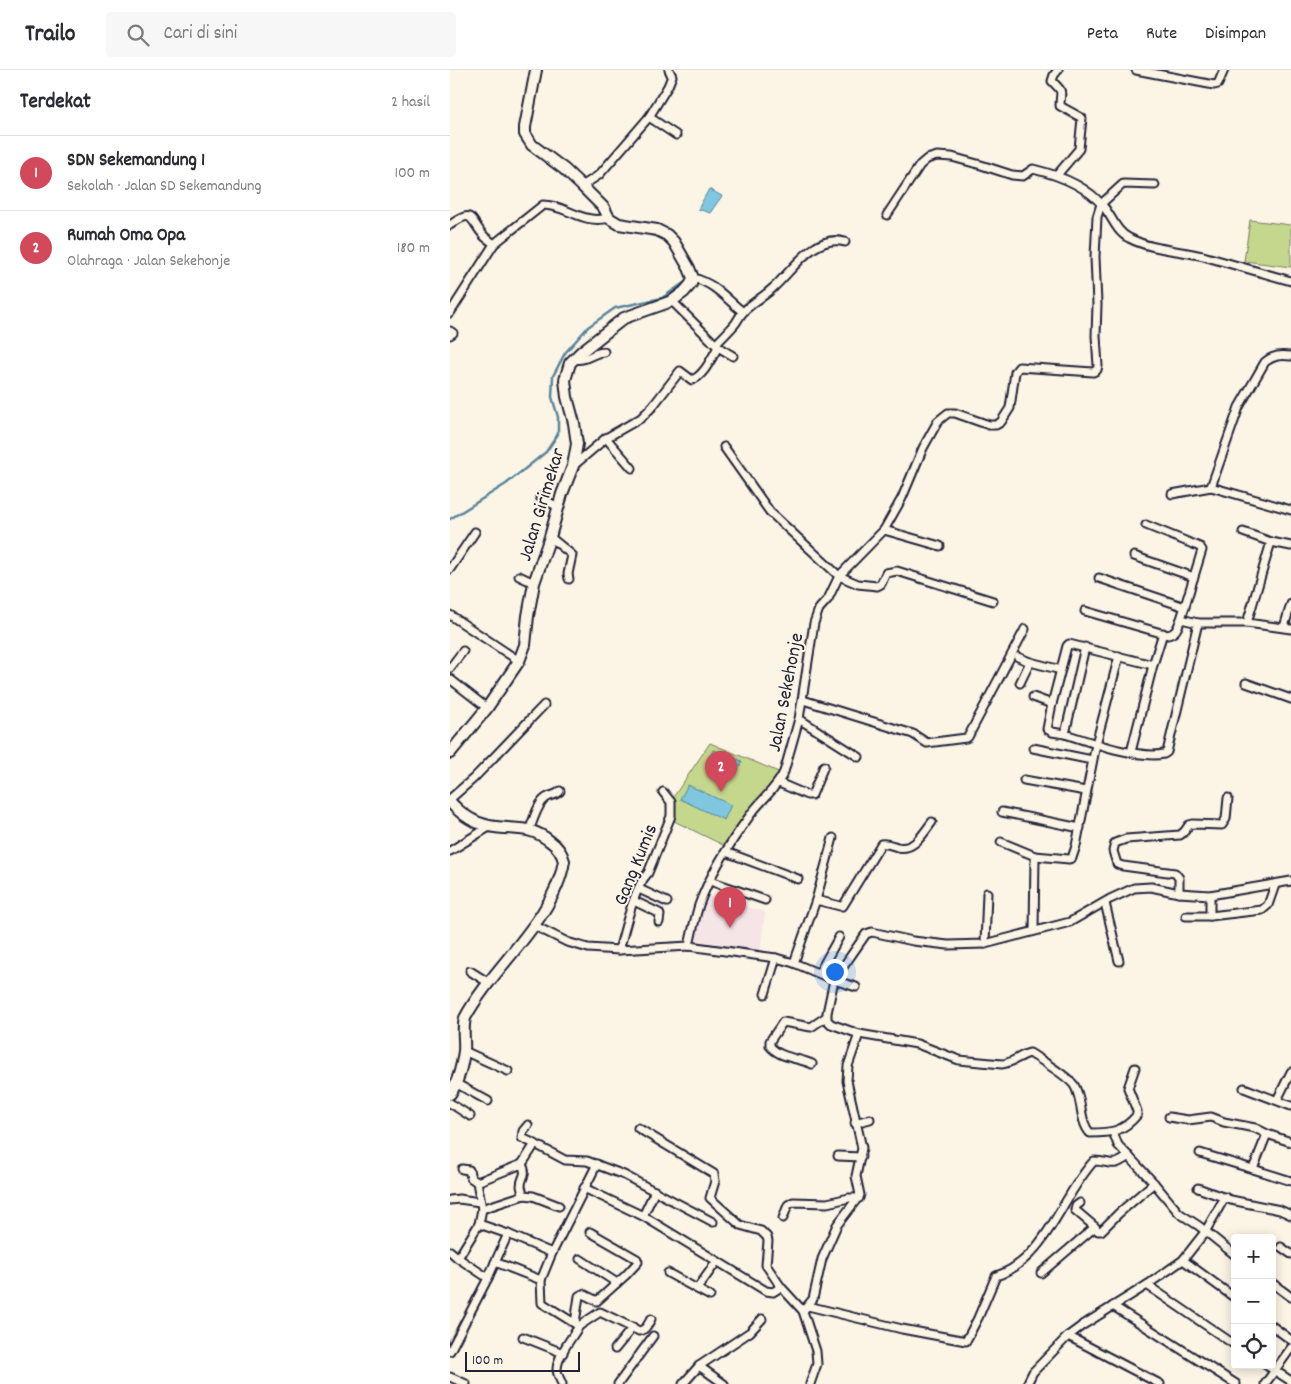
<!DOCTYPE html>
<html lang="id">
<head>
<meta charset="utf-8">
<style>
	body { margin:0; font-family:Dekko,sans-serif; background:#f7f7f7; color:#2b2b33 }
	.controls { position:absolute; right:15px; bottom:15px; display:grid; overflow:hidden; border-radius:5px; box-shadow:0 2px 12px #0003 }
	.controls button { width:45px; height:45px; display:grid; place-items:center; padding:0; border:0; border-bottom:1px solid #e1e1e2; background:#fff; color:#2b2b33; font:25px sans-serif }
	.scale { position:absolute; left:15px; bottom:12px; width:115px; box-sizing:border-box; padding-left:5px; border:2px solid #22223b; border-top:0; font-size:14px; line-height:18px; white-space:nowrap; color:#22223b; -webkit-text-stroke:4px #fcf5e5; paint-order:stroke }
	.you { position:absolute; left:384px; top:901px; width:18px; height:18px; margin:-12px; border:4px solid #fff; border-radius:50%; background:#1a73e8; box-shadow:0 0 0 8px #1a73e833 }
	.badge { display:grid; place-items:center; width:32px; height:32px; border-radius:50%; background:#d1495b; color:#fff; font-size:16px; font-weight:700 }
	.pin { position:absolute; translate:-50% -41px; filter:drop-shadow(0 1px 2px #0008) }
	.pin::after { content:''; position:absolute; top:26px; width:18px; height:15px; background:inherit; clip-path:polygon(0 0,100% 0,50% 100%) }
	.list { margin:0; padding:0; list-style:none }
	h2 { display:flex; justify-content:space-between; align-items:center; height:65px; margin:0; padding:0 20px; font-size:21px }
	h2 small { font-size:16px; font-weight:400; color:#7c7c81 }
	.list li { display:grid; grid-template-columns:32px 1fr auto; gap:15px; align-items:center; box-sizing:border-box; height:75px; padding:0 20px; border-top:1px solid #e1e1e2 }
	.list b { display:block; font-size:19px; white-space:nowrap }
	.list p { margin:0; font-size:16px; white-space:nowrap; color:#7c7c81 }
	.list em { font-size:16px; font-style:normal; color:#7c7c81 }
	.icon { flex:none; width:28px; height:28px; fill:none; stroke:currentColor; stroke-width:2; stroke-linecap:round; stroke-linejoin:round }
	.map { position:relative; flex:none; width:841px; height:1314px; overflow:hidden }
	header { display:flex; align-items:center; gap:30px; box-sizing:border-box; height:70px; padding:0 25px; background:#fff; border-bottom:1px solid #e1e1e2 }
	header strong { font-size:24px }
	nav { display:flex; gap:28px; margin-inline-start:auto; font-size:18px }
	.search { width:350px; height:45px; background:#f7f7f7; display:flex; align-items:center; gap:12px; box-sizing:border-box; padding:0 18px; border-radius:5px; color:#7c7c81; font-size:19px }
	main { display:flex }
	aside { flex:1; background:#fff }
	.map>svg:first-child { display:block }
	.built { fill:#f5e5e6 }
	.green { fill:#c5d78c; stroke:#747c64 }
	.water { fill:#7ec7df; stroke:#59859d }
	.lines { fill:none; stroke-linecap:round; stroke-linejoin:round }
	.stream { stroke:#59859d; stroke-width:2.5 }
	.street-casing { stroke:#22223b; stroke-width:11 }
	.secondary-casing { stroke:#22223b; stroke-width:14 }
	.street { stroke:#fcf5e5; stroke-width:7 }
	.secondary { stroke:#fcf5e5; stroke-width:10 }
	.labels { text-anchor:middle; stroke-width:4; stroke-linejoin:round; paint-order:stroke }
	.street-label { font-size:20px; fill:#22223b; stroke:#fcf5e5 }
</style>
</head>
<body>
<header>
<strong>Trailo</strong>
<div class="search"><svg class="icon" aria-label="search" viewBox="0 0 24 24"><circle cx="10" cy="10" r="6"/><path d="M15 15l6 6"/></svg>Cari di sini</div>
<nav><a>Peta</a><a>Rute</a><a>Disimpan</a></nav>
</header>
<main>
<aside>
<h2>Terdekat<small>2 hasil</small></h2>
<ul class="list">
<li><span class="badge">1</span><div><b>SDN Sekemandung 1</b><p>Sekolah · Jalan SD Sekemandung</p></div><em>100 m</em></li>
<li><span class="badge">2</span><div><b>Rumah Oma Opa</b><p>Olahraga · Jalan Sekehonje</p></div><em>180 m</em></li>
</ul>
</aside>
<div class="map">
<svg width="841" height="1314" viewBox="0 0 841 1314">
	<rect width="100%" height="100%" fill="#fcf5e5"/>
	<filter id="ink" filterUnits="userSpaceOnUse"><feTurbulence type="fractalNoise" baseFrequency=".02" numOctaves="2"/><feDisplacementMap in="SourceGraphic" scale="10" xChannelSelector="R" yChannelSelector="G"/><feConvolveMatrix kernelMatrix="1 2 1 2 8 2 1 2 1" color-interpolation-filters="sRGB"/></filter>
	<g filter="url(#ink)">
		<polygon class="built" points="256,825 315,842 310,883 245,874 250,840"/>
		<g class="green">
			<polygon points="800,150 841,155 841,197 794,191"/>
			<polygon points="260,673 331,703 306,731 273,775 224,751 222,729"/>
		</g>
		<g class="water">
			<polygon points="259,119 272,126 260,143 248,139"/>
			<polygon points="263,680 292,691 286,705 258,693"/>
			<polygon points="238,715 281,735 274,750 230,729"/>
		</g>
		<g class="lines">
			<polyline class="stream" points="0,449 56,414 96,382 108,364 108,347 102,327 103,306 115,283 138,257 165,238 212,228 238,210"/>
			<defs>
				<g id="street">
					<polyline points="219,0 222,6 218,16 199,47 226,65"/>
					<polyline points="686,0 764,15 768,14 774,0"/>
					<path d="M607,105L629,79L632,48L610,36C610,20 615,24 602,11L604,5L608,0"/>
					<polyline points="132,116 149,105 199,47"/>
					<path d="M437,145L470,95L477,89L487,86L502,87L531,95L562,105L573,106L583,99C608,105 636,115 653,136C662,146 666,162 679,168C702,180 728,180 753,186C782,194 812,203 841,211"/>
					<path d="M0,155C24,138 19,149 34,166C37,169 41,171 44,174L93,135C117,135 132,155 159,148"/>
					<path d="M243,208C265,213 276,229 293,242"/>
					<polyline points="222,231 268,277 283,286"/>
					<polyline points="0,243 44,174"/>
					<polyline points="0,261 3,263 0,265"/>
					<path d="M266,274C273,267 279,261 285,254C288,250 290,245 294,241C303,232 315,226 324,217C343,200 365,163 395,172"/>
					<path d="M841,286C830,285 824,285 815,292L789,337L761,417L841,440"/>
					<path d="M124,289C136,292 143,282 154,282"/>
					<polyline points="156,368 182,398"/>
					<polyline points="274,377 320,442 389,506 408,514 427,516 431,514 436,503 447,501 543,531"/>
					<path d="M123,396L156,368L191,348L203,336L230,301L242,310C254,306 262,287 268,277"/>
					<polyline points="722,424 761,417"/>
					<polyline points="90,427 108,437"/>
					<polyline points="696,455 750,477 752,480 731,549 748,553 797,553 841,559"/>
					<polyline points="434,460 490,476"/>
					<polyline points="793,462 821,472 841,476"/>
					<polyline points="100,467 122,485 118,504 119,509"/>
					<polyline points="684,486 744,507"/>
					<polyline points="0,499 25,462"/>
					<polyline points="69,506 84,513"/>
					<polyline points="649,508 735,537"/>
					<path d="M635,541L718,565C727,563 728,556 731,549"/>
					<polyline points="0,545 69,591"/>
					<polyline points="797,553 821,472"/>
					<polyline points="834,557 841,534"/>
					<path d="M635,577L615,664C640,672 688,689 714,684L717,682L748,553"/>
					<polyline points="568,587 580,592 611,600"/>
					<polyline points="0,598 13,581"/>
					<polyline points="0,609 37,638"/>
					<polyline points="570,613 580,592"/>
					<polyline points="796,613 841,629"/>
					<polyline points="583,627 602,634"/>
					<polyline points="353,630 463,664 477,673 516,668 518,667 575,559"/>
					<polyline points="349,649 409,687"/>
					<polyline points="615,664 602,662 597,659 602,634 617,576 619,574 703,595"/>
					<polyline points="583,678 642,690"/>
					<polyline points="681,682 703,595 713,563"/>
					<polyline points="574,710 636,721"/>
					<polyline points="329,713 357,725 362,725 374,696"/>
					<polyline points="0,729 24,708 94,635"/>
					<polyline points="552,742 630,758"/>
					<path d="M79,760C84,750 87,734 96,728C102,724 106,726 110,721"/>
					<polyline points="551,772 585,786 619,789 622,788 626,776 646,674 669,586"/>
					<polyline points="0,781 39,757"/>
					<polyline points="276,782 348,809"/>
					<polyline points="260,811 315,830"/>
					<polyline points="189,819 217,832"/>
					<polyline points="729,823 729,808 725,803 673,796 667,794 663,781 665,773 676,769 730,765 734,762 739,755 743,754 772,755 776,749 778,728"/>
					<polyline points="760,825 760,846"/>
					<polyline points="366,830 383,768"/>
					<polyline points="184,831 209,843 210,845 209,852"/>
					<polyline points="655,833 669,891"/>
					<polyline points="736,846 760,846 812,840 818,835 825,815"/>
					<polyline points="85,856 117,872 138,878 169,880 239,876 326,888 344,893 384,910 406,917"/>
					<polyline points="584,861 585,786"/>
					<polyline points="535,874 537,823"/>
					<path d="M239,876C242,862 245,848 249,835C260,804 282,770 301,744C312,729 327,718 334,702L349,649L364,553L369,539L378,529L389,506L434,460L452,428L473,378L488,351L498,343H505L539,355H546L551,352L560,338L565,302L569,297L643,302L647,300L648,296L646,266L647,234L645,187L647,147L651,134L673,114L705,115"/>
					<path d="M169,880C175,860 184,817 198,803L221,746V732L213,722"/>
					<path d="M344,893L366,830L390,836H393L431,774C437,773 441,775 447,777C464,781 473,764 482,752"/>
					<polyline points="20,901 39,913"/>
					<polyline points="369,903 389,867"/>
					<polyline points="315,924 326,888"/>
					<path d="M409,964L467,974L509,990L552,994C563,993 570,985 580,983C592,991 615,1004 624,1015C633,1029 629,1051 640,1063C661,1063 673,1062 687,1045V1041L678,1018L685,998"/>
					<polyline points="14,981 58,1001"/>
					<path d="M362,994C349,988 329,988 320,976V971L333,952L361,957L376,947"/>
					<polyline points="7,1014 38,1031"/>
					<polyline points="794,1018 841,1036"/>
					<polyline points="827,1030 841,1002"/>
					<polyline points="0,1033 20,1046"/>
					<polyline points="719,1047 738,1050 761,1047 774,1052 805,1058 817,1064"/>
					<polyline points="405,1053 420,1049"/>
					<polyline points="78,1055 73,1061 72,1068 85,1074"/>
					<polyline points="188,1058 264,1104 265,1111 260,1128 290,1155 311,1161 317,1167 318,1171 316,1195 331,1217 353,1241"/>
					<polyline points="663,1062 668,1075 704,1113 729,1143 749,1156 785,1185"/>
					<polyline points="841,1072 817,1064 803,1099 841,1111"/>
					<polyline points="750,1083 803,1099"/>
					<polyline points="388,1086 411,1087"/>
					<path d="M72,1094C78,1106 71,1106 71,1116C71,1117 73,1124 74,1125"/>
					<polyline points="12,1099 19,1100 21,1108 27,1112"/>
					<polyline points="134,1118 193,1146 316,1221 323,1222 331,1217"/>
					<polyline points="748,1118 781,1130 830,1140 841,1145"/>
					<polyline points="0,1130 9,1129 30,1132"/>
					<polyline points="630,1133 626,1136 625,1140 645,1157"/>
					<polyline points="32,1139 74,1125 83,1126 109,1136"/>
					<polyline points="193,1146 205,1121"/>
					<polyline points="333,1148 338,1135 343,1132 377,1133 399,1128 409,1128"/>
					<polyline points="29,1154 58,1164 102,1183"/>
					<polyline points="831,1177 841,1184"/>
					<polyline points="0,1181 8,1188"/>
					<polyline points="130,1189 167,1213"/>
					<polyline points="733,1190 785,1228"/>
					<polyline points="45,1192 91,1210"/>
					<polyline points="218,1203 247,1219"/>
					<polyline points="591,1203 645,1157 648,1161 651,1161 669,1143 704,1113"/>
					<polyline points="38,1208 58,1164"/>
					<polyline points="822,1213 841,1227"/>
					<polyline points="697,1215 785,1275"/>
					<polyline points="260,1226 247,1219 267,1191"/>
					<path d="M358,1236L452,1259L516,1271L528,1248L546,1206C597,1189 611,1126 644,1091C663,1091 660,1099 679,1086"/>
					<polyline points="663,1236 786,1314"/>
					<polyline points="125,1253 129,1226 133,1224 147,1231 176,1205 188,1192 187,1189 140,1162"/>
					<path d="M129,1256L150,1242L189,1261C196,1260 198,1254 201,1249"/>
					<polyline points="822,1256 841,1270"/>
					<polyline points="618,1266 710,1314"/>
					<polyline points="73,1267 113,1283"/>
					<polyline points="165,1279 183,1257"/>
					<polyline points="0,1281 38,1208 8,1188 29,1154 32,1139 27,1112 72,1094 85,1074 115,1090 137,1091 174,1105 263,1152"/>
					<polyline points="816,1295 841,1311"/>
					<polyline points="249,1296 274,1314"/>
					<polyline points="0,1307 16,1314"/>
					<path d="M112,1314C110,1309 107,1304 107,1299C108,1284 122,1268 129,1256L92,1233L91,1210L102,1183L147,1094"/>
					<polyline points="168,1314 203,1266"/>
					<polyline points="233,1314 249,1296 300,1262 312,1249"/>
					<polyline points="360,1314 367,1294 366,1281 353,1241 363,1229 372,1189 379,1173 387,1155 410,1125 406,1106 412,1078 397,1011 398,996 409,964 381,954 377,950 377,943 384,910 416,864 422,862 463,871 498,875 535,874 620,852 660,829 684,818 701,817 729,823 760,825 841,811"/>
					<polyline points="577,1314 583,1302 618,1266 633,1255 697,1215 733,1190 755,1162 775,1127"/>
					<polyline points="815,1314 841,1278"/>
				</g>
				<g id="secondary">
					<polyline points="0,683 37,638 69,591 75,575 78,546 84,513 100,467 112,424 123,396 127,374 124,353 117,327 115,310 120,293 131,282 174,248 222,231 234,222 241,214 243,208 239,198 224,172 217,165 207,160 169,154 159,148 154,138 132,116 114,99 82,75 75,64 75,57 86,0"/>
					<path d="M0,732C11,744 23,753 39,756C65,761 79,754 101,772C108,777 112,783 114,791C105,849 42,897 15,948C12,960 15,970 14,981C12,996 9,1011 0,1024"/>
				</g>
			</defs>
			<use href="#street" class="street-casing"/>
			<use href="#secondary" class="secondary-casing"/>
			<use href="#street" class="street"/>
			<use href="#secondary" class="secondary"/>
		</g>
	</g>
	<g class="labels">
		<g class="street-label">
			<text transform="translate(90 434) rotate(-73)" y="7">Jalan Girimekar</text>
			<text transform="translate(334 622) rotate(-79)" y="7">Jalan Sekehonje</text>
			<text transform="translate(184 794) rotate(-68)" y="7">Gang Kumis</text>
		</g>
	</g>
</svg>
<div class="controls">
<button>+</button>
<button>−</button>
<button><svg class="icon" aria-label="locate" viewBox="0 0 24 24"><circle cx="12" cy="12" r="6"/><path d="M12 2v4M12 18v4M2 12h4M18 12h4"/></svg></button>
</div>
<div class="scale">100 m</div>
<div class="you"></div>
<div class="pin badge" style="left:280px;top:858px">1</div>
<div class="pin badge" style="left:271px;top:722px">2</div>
</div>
</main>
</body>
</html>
